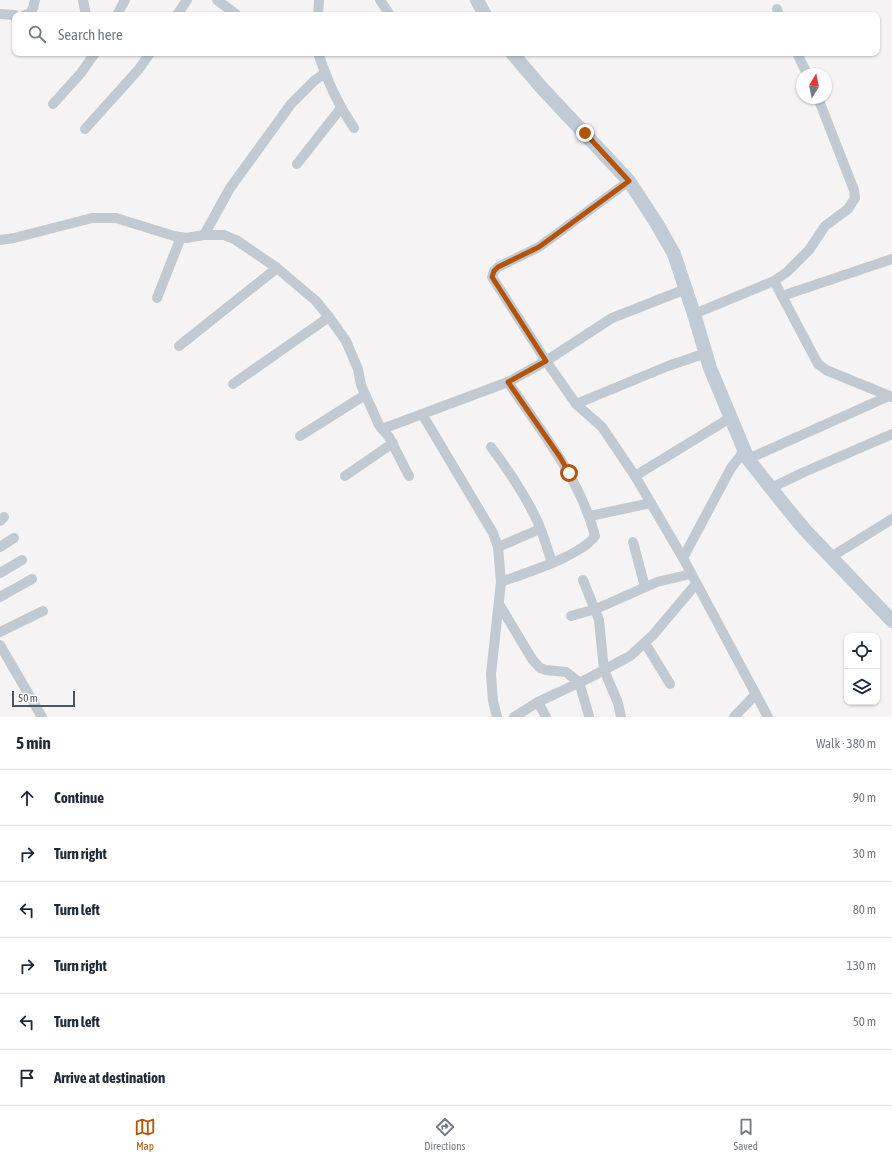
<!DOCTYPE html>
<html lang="en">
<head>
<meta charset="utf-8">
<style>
	body { margin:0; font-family:"Asap Condensed",sans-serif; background:#f6f6f7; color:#1f2937 }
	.controls { position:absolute; right:12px; bottom:12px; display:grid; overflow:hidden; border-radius:8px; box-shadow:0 1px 3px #0004 }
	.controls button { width:36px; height:36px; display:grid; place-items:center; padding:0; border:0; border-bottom:1px solid #e0e1e3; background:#fff; color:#1f2937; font:20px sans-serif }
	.compass { position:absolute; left:796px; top:68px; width:36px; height:36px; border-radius:50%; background:#fff; box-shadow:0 1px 3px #0004; rotate:10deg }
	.scale { position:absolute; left:12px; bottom:10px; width:63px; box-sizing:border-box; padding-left:4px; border:2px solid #4a5661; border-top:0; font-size:11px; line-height:14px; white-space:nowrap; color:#4a5661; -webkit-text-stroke:3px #fff; paint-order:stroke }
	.stop { position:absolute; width:12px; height:12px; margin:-9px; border:3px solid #b45309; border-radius:50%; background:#fff }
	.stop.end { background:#b45309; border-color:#fff; box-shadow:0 1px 4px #0008 }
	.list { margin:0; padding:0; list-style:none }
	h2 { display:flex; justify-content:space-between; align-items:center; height:52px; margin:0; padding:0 16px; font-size:17px }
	h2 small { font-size:13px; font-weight:400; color:#747a83 }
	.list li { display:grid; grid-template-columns:26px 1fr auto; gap:12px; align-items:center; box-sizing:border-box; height:56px; padding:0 16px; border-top:1px solid #e0e1e3 }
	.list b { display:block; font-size:15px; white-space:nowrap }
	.list em { font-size:13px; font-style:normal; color:#747a83 }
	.icon { flex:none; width:22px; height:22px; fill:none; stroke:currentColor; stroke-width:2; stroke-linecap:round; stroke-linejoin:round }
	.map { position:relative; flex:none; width:892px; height:717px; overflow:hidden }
	.search { position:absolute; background:#fff; box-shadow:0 1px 3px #0004; left:12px; right:12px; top:12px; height:44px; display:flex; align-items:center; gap:10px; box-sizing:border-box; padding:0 14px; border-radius:8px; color:#747a83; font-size:15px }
	.sheet { height:388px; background:#fff }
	nav { display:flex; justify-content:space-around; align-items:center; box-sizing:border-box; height:56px; border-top:1px solid #e0e1e3; background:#fff; font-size:11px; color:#747a83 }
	nav a { display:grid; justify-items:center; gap:2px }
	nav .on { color:#b45309 }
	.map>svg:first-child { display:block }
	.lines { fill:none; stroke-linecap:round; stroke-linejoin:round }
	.minor { stroke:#c1cad2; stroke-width:10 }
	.secondary { stroke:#c1cbd6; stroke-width:14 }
	.route { stroke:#b45309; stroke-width:5 }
</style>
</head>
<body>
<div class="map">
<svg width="892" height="717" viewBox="0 0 892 717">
	<rect width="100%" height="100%" fill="#f5f3f3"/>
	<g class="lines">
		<g class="minor">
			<polyline points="83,0 86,15"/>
			<polyline points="217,0 237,15"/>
			<polyline points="380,0 390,15"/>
			<polyline points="777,9 779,15"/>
			<polyline points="0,14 15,15"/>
			<polyline points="25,15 30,14 33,8 35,0"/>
			<polyline points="117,15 125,0"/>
			<polyline points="177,15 187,0"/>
			<polyline points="318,15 319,0"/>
			<path d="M318,53C328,82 337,103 354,128"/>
			<polyline points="797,53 807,74"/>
			<polyline points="53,104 81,73 95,53"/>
			<polyline points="85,129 139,69 150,53"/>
			<polyline points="297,164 341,108"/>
			<polyline points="629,181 539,247 498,267 494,271 492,277 546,361 576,404 602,427 635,476 683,558 768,717"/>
			<polyline points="204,235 230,188 291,104 314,81 325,73"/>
			<polyline points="0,240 14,238 92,218 116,218 174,236 186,238 204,235 224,235 236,240 277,268 316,301 329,317 346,341 358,369 361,385 379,425 389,437 409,476"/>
			<polyline points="774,281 818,364 826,370 892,397"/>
			<polyline points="782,296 892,259"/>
			<polyline points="157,298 181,237"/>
			<polyline points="694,314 774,281 787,272 809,250 825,226 848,209 855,198 854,190 818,98"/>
			<polyline points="179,346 277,268"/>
			<polyline points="233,384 329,317"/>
			<polyline points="576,404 668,366 706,353"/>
			<polyline points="422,414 493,533 498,547 501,582 491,674 493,701 497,717"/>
			<polyline points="382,429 508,382 546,361 612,318 686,289"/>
			<polyline points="300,436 365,395"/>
			<path d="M491,447C509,471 527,497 539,525C544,537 548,550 552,563"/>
			<polyline points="748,459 889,396"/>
			<polyline points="345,476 393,443"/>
			<polyline points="635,476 730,418"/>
			<polyline points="771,488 802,473 892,434"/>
			<polyline points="590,516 651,503"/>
			<polyline points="0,521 4,517"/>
			<polyline points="633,542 645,587"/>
			<polyline points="0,547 14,538"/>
			<polyline points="498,547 540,529"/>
			<polyline points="831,557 892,519"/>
			<polyline points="683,558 731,468 744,451"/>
			<polyline points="0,573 22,560"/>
			<polyline points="583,580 599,620 604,670 618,703 621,717"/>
			<path d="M501,582C525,573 581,556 595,536C580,478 540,430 508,382"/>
			<polyline points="0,597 32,579"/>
			<polyline points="499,604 532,659 540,668 546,670 566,672 579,682 589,716"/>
			<polyline points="571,616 596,609 657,582 691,574"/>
			<polyline points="0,632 43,611"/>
			<polyline points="645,643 670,684"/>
			<polyline points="0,645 42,717"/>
			<polyline points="538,702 546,717"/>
			<polyline points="514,717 538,702 589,678 630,656 653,635 696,584"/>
			<polyline points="734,717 755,695"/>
		</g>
		<g class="secondary">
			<polyline points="477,0 485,15"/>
			<polyline points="512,53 541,87 629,181 657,224 674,254 694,314 710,368 748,459 786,507 805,530 892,621"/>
		</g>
	</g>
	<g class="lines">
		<polyline class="route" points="569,473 560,457 508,382 546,361 492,277 494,271 498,267 539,247 629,181 585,133"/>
	</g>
</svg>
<div class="controls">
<button><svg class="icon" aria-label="locate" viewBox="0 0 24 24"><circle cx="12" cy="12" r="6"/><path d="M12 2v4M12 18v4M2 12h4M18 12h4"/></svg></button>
<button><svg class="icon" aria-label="layers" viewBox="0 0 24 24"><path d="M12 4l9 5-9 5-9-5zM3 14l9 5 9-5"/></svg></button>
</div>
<svg class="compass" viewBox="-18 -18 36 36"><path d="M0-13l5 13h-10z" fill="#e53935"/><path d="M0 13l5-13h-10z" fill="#747a83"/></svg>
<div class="scale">50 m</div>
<div class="stop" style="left:569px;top:473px"></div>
<div class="stop end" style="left:585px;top:133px"></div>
<div class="search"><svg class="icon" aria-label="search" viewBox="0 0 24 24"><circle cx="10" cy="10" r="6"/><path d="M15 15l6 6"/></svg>Search here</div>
</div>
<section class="sheet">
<h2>5 min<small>Walk · 380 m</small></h2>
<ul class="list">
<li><svg class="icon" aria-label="ahead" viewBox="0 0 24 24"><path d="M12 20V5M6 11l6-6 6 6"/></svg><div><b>Continue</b></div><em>90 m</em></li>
<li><svg class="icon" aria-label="right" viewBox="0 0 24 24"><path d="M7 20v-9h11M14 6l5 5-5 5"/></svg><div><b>Turn right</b></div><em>30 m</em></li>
<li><svg class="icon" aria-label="left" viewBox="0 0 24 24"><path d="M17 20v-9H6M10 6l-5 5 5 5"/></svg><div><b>Turn left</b></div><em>80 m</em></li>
<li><svg class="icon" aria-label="right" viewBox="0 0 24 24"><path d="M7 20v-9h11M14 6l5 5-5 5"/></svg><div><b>Turn right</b></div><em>130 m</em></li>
<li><svg class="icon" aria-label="left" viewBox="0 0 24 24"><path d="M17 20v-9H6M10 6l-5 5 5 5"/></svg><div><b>Turn left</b></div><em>50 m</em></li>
<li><svg class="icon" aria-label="arrive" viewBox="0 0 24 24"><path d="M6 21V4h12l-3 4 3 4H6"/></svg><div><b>Arrive at destination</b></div></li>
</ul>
</section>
<nav>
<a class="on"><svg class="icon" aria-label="map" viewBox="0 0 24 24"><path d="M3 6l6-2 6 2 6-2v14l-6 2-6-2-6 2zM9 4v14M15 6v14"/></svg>Map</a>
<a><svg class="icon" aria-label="directions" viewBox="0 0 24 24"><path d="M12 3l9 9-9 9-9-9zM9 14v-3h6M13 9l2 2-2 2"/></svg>Directions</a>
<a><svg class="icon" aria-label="saved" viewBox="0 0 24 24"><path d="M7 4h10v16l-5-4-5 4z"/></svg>Saved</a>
</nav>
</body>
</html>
